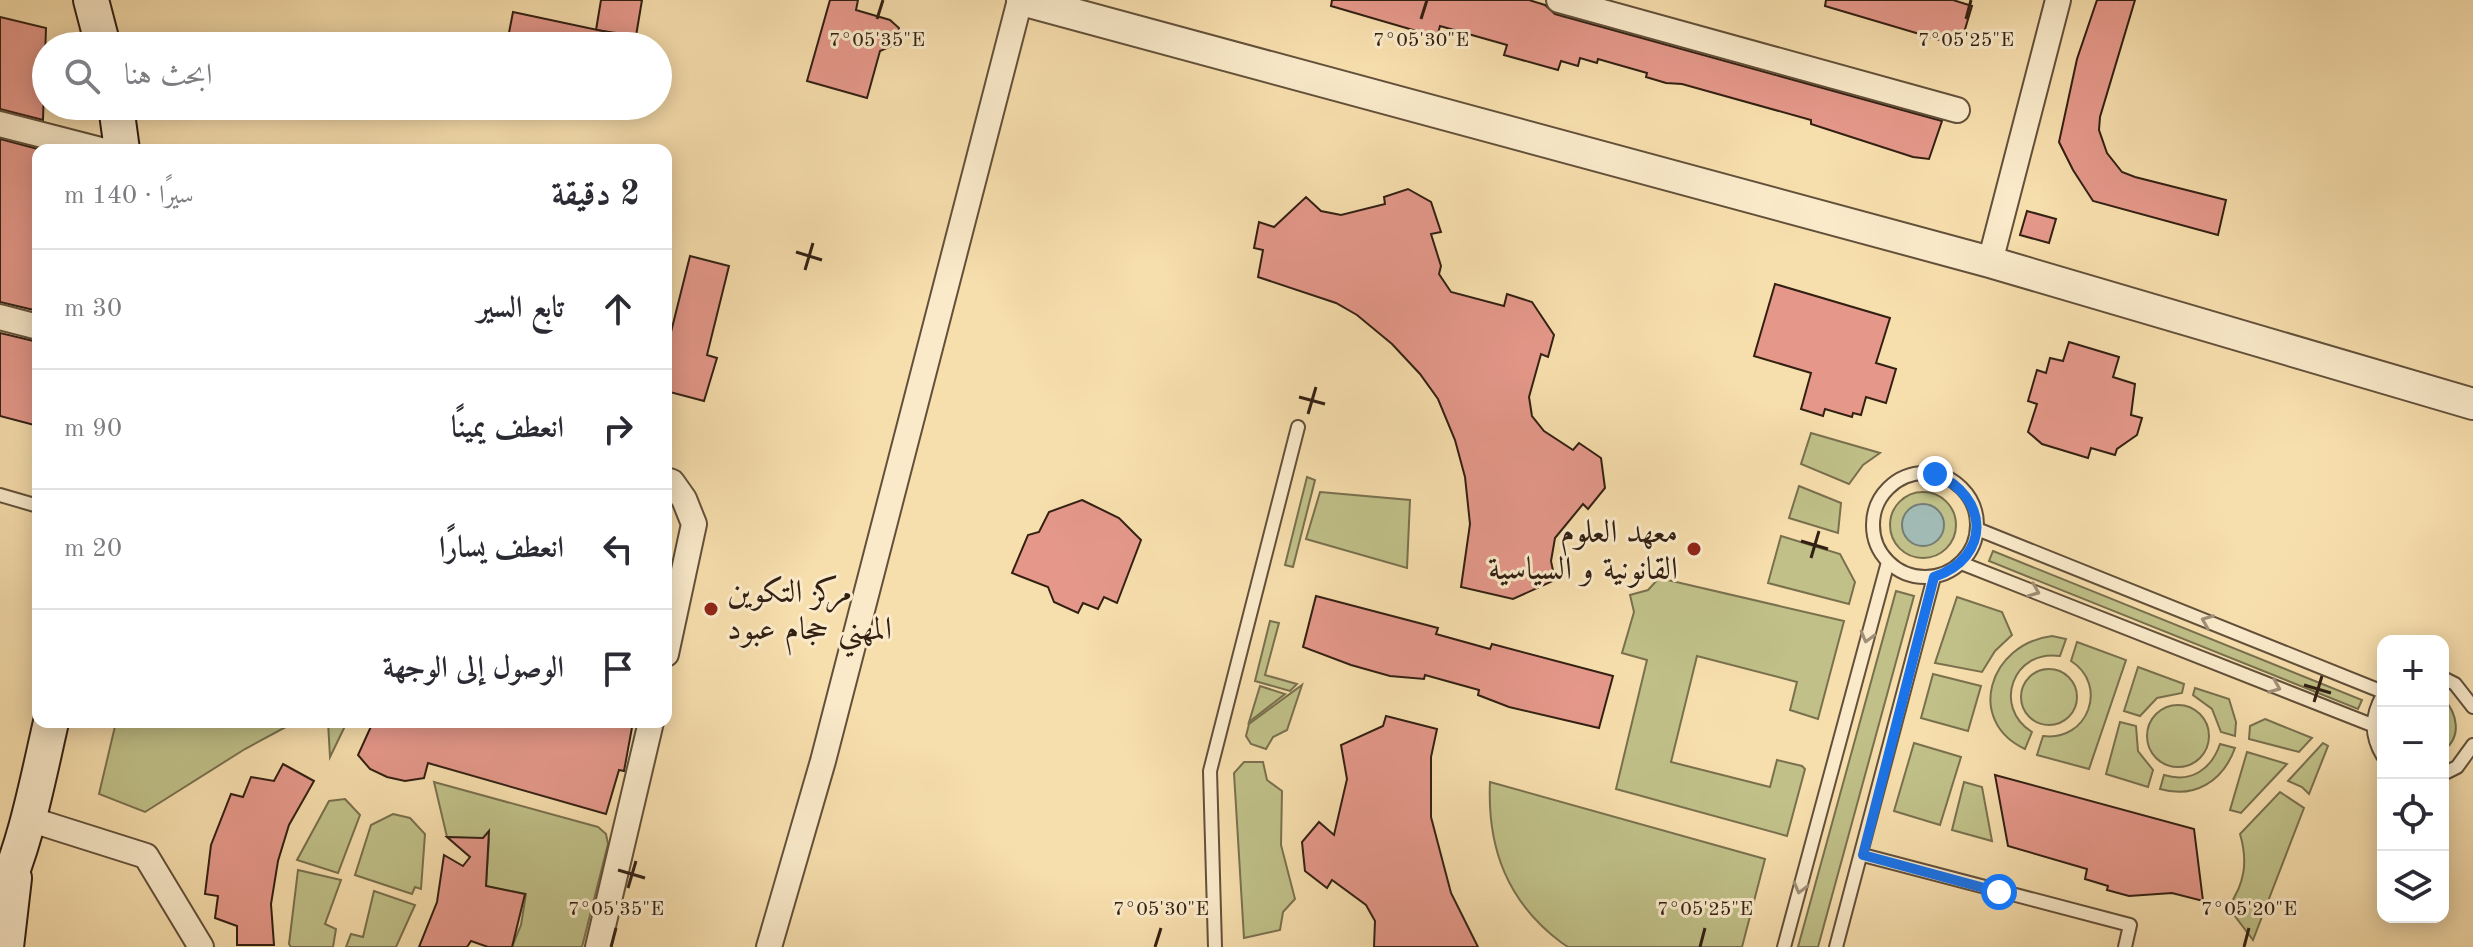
<!DOCTYPE html>
<html lang="ar">
<head>
<meta charset="utf-8">
<style>
	body { margin:0; font-family:"Old Standard TT",Amiri,serif; background:#f2f2f3; color:#2b2b33; direction:rtl }
	.controls { position:absolute; right:24px; bottom:24px; display:grid; overflow:hidden; border-radius:16px; box-shadow:0 4px 20px #0003 }
	.controls button { width:72px; height:72px; display:grid; place-items:center; padding:0; border:0; border-bottom:2px solid #e1e1e2; background:#fff; color:#2b2b33; font:40px sans-serif }
	.stop { position:absolute; width:24px; height:24px; margin:-18px; border:6px solid #1a73e8; border-radius:50%; background:#fff }
	.stop.end { background:#1a73e8; border-color:#fff; box-shadow:0 2px 8px #0008 }
	.list { margin:0; padding:0; list-style:none }
	h2 { display:flex; justify-content:space-between; align-items:center; height:104px; margin:0; padding:0 32px; font-size:34px }
	h2 small { font-size:26px; font-weight:400; color:#7c7c81 }
	.list li { display:grid; grid-template-columns:52px 1fr auto; gap:24px; align-items:center; box-sizing:border-box; height:120px; padding:0 32px; border-top:2px solid #e1e1e2 }
	.list b { display:block; font-size:30px; white-space:nowrap }
	.list em { font-size:26px; font-style:normal; color:#7c7c81 }
	.icon { flex:none; width:44px; height:44px; fill:none; stroke:currentColor; stroke-width:2; stroke-linecap:round; stroke-linejoin:round }
	.map { position:relative; flex:none; width:2473px; height:947px; overflow:hidden; direction:ltr }
	.search { position:absolute; background:#fff; box-shadow:0 4px 20px #0003; left:32px; top:32px; width:640px; height:88px; display:flex; align-items:center; gap:20px; box-sizing:border-box; padding:0 28px; border-radius:44px; color:#7c7c81; font-size:30px }
	.panel { position:absolute; background:#fff; box-shadow:0 4px 20px #0003; left:32px; top:144px; width:640px; height:584px; border-radius:16px; direction:rtl }
	.map>svg:first-child { display:block }
	.green { fill:#c0c088; stroke:#79704e; stroke-width:2 }
	.water { fill:#a1bab4; stroke:#757c74; stroke-width:2 }
	.building { fill:#e5988a; stroke:#322013; stroke-width:2 }
	.lines { fill:none; stroke-linecap:round; stroke-linejoin:round }
	.service-casing { stroke:#63503a; stroke-width:16 }
	.minor-casing { stroke:#63503a; stroke-width:28 }
	.tertiary-casing { stroke:#63503a; stroke-width:34 }
	.secondary-casing { stroke:#322013; stroke-width:38 }
	.service { stroke:#faeaca; stroke-width:12 }
	.minor { stroke:#faeaca; stroke-width:24 }
	.tertiary { stroke:#faeaca; stroke-width:30 }
	.secondary { stroke:#faeaca; stroke-width:34 }
	.oneway { stroke:#a08f78 }
	.route { stroke:#1a73e8; stroke-width:10 }
	.ticks { fill:none; stroke:#322013; stroke-width:3 }
	.poi-dot { fill:#8f2418; stroke:#faeaca; stroke-width:3 }
	.labels { text-anchor:middle; stroke-width:6; stroke-linejoin:round; paint-order:stroke }
	.poi-label { font-size:32px; fill:#322013; stroke:#faeaca; text-anchor:end }
	.ticks-label { font-size:20px; text-anchor:middle; fill:#322013; stroke:#faeaca; stroke-width:6; stroke-linejoin:round; paint-order:stroke }
</style>
</head>
<body>
<div class="map">
<svg width="2473" height="947" viewBox="0 0 2473 947">
	<rect width="100%" height="100%" fill="#f7dead"/>
	<filter id="stains"><feTurbulence type="fractalNoise" baseFrequency=".0025" numOctaves="4"/><feColorMatrix values="0 0 0 0 .2 0 0 0 0 .09 0 0 0 0 .02 0 0 0 .5 -.17"/></filter>
	<radialGradient id="worn" r=".72"><stop offset=".6" stop-color="#630" stop-opacity="0"/><stop offset="1" stop-color="#630" stop-opacity=".3"/></radialGradient>
	<g class="green">
		<polygon points="1811,433 1880,453 1863,465 1849,484 1801,464"/>
		<polygon points="1307,477 1315,480 1293,567 1285,565"/>
		<polygon points="1799,486 1841,503 1838,533 1789,518"/>
		<polygon points="1320,492 1410,500 1407,568 1306,539"/>
		<circle cx="1923" cy="525" r="33"/>
		<polygon points="1781,536 1840,554 1855,582 1849,604 1768,583"/>
		<polygon points="1993,551 2362,700 2358,709 1989,561"/>
		<polygon points="1659,578 1844,621 1818,719 1790,710 1797,682 1697,656 1671,762 1770,787 1777,760 1802,766 1805,769 1787,836 1616,789 1647,660 1622,653 1634,612 1630,595 1648,590"/>
		<polygon points="1896,591 1914,596 1818,947 1798,947"/>
		<polygon points="1957,597 2002,612 2012,635 1995,651 1982,672 1935,663"/>
		<polygon points="1270,621 1279,623 1265,675 1297,684 1290,691 1255,681"/>
		<path d="M2052,636L2066,639L2060,656C2013,649 1992,707 2032,732L2025,749C1965,721 1989,644 2052,636Z"/>
		<path d="M2077,642L2126,660L2089,769L2037,755L2043,736C2088,742 2109,685 2071,661Z"/>
		<polygon points="2138,667 2184,684 2182,693 2157,698 2140,716 2124,711"/>
		<circle cx="2049" cy="697" r="28"/>
		<polygon points="1933,674 1981,686 1968,731 1921,718"/>
		<polygon points="1302,685 1287,730 1273,737 1266,749 1251,744 1246,736 1249,724"/>
		<polygon points="1260,686 1285,694 1249,722"/>
		<polygon points="2195,688 2229,699 2236,722 2235,736 2221,732 2212,709 2193,695"/>
		<path d="M2443,697C2457,714 2463,736 2443,751Z"/>
		<circle cx="2178" cy="736" r="31"/>
		<polygon points="2265,719 2312,738 2299,752 2249,739 2250,726"/>
		<polygon points="116,722 295,722 245,749 145,812 99,794"/>
		<polygon points="328,722 347,722 330,757"/>
		<polygon points="2120,722 2136,726 2138,751 2153,770 2148,787 2106,774"/>
		<polygon points="1914,743 1961,757 1940,825 1894,811"/>
		<polygon points="2323,743 2328,746 2309,794 2302,787 2288,781"/>
		<path d="M2220,744L2235,748C2223,781 2195,799 2160,789L2164,775C2191,783 2211,770 2220,744Z"/>
		<polygon points="2247,752 2287,764 2241,813 2230,810"/>
		<polygon points="1244,762 1263,762 1267,780 1282,791 1281,845 1295,899 1283,912 1280,930 1244,938 1234,773"/>
		<polygon points="434,782 598,827 606,834 608,844 582,947 512,947 521,925 526,894 486,886 489,839 447,837"/>
		<path d="M1490,782L1765,859L1742,947H1568L1562,943C1508,903 1487,849 1490,782Z"/>
		<polygon points="1964,782 1982,787 1992,841 1952,830"/>
		<path d="M2280,792L2304,808L2253,940L2228,907C2245,884 2248,861 2240,834Z"/>
		<polygon points="345,799 360,815 338,873 297,860 329,801"/>
		<polygon points="393,814 410,818 425,834 421,889 415,887 412,894 355,875 371,825"/>
		<polygon points="298,870 341,880 325,924 336,929 333,947 291,947 289,944"/>
		<polygon points="374,891 415,905 396,947 346,947 351,934 363,937"/>
	</g>
	<circle class="water" cx="1923" cy="525" r="21"/>
	<g class="building">
		<polygon points="601,0 642,0 636,36 596,30"/>
		<polygon points="830,0 858,0 856,10 890,20 899,28 896,44 880,51 867,98 807,81"/>
		<polygon points="1332,0 1529,0 1545,5 1555,14 1942,121 1929,159 1913,157 1811,124 1811,120 1682,84 1666,83 1646,77 1647,73 1598,59 1597,63 1580,58 1578,66 1561,61 1558,70 1504,55 1507,45 1440,26 1437,37 1331,6"/>
		<polygon points="1826,0 1953,0 1972,6 1960,46 1825,6"/>
		<polygon points="2097,0 2135,0 2100,117 2099,130 2107,153 2122,172 2135,177 2226,200 2218,235 2093,201 2073,170 2059,142 2077,59"/>
		<polygon points="513,12 626,36 625,46 507,43"/>
		<polygon points="0,17 46,28 43,120 0,109"/>
		<polygon points="0,139 38,149 38,311 0,302"/>
		<polygon points="1408,189 1431,202 1441,232 1431,234 1441,266 1439,274 1451,292 1504,306 1507,294 1532,302 1554,335 1548,357 1541,354 1529,397 1532,416 1544,431 1573,450 1579,443 1601,458 1605,488 1588,509 1583,504 1555,538 1551,561 1555,580 1513,599 1461,587 1470,524 1465,477 1455,440 1438,399 1420,374 1392,344 1357,315 1336,303 1258,277 1263,250 1254,248 1259,222 1274,227 1306,197 1321,211 1341,215 1385,204 1384,197"/>
		<polygon points="2027,211 2056,219 2049,243 2020,235"/>
		<polygon points="690,256 729,266 707,355 717,358 704,401 666,391 666,352"/>
		<polygon points="1775,284 1890,318 1876,363 1896,369 1886,403 1866,397 1861,415 1853,413 1852,417 1825,409 1823,416 1801,409 1811,373 1754,356"/>
		<polygon points="0,333 38,342 38,426 0,416"/>
		<polygon points="2069,342 2119,357 2113,377 2135,384 2131,415 2142,418 2137,435 2117,449 2115,455 2091,448 2088,458 2042,444 2028,432 2037,404 2028,401 2037,370 2046,373 2050,358 2063,361"/>
		<polygon points="1082,500 1119,518 1141,540 1117,603 1104,597 1098,609 1083,603 1078,613 1054,602 1048,587 1012,573 1028,535 1039,532 1049,512"/>
		<polygon points="1316,596 1438,628 1436,634 1490,649 1492,644 1613,676 1599,728 1509,707 1478,695 1479,690 1425,675 1424,679 1390,676 1351,665 1303,647"/>
		<polygon points="1386,716 1437,729 1431,757 1431,817 1451,893 1478,947 1374,947 1375,921 1366,905 1332,880 1327,888 1305,871 1302,842 1319,822 1334,835 1347,779 1341,745 1383,726"/>
		<polygon points="373,722 633,722 624,771 619,770 606,814 428,763 424,778 405,781 387,777 370,769 358,755"/>
		<polygon points="283,764 314,781 289,825 278,861 271,904 274,945 237,945 237,926 215,918 218,896 205,894 211,845 231,794 243,797 251,777 274,781"/>
		<polygon points="1995,775 2194,829 2203,901 2172,893 2129,896 2107,890 2108,886 2085,879 2087,869 2008,846"/>
		<polygon points="489,831 486,886 525,894 512,947 488,947 471,941 467,947 419,947 437,902 444,855 463,866 470,857 447,837 483,838"/>
	</g>
	<g class="lines">
		<defs>
			<g id="service">
				<circle cx="1925" cy="525" r="52"/>
				<polyline points="0,495 38,506"/>
				<polyline points="1977,529 2383,692"/>
				<polyline points="1961,563 2372,725"/>
				<polyline points="2443,678 2455,684 2473,707"/>
				<path d="M2383,695C2371,716 2370,735 2383,756"/>
				<polyline points="2443,774 2457,767 2473,745"/>
				<polyline points="1863,855 2130,925 2125,947"/>
				<polyline points="1215,947 1210,771 1298,427"/>
				<polyline points="1784,947 1888,562"/>
				<polyline points="1836,947 1934,577"/>
			</g>
			<g id="minor">
				<polyline points="1559,0 1957,110"/>
				<polyline points="0,124 101,150"/>
				<polyline points="1990,262 2058,0"/>
				<polyline points="0,317 38,327"/>
				<polyline points="666,480 672,482 684,499 694,524 666,654"/>
				<polyline points="29,819 146,856 201,947"/>
				<polyline points="598,947 651,722"/>
				<polyline points="769,947 823,761 1020,0"/>
			</g>
			<polyline id="tertiary" points="1022,0 1990,262 2473,404"/>
			<g id="secondary">
				<polyline points="91,0 103,46"/>
				<polyline points="116,106 122,150"/>
				<path d="M0,901C26,844 37,783 51,722"/>
				<polyline points="6,947 14,878"/>
			</g>
		</defs>
		<use href="#service" class="service-casing"/>
		<use href="#minor" class="minor-casing"/>
		<use href="#tertiary" class="tertiary-casing"/>
		<use href="#secondary" class="secondary-casing"/>
		<use href="#service" class="service"/>
		<use href="#minor" class="minor"/>
		<use href="#tertiary" class="tertiary"/>
		<use href="#secondary" class="secondary"/>
	</g>
	<defs><path id="oneway-chevron" d="M-2-3.5L2.5 0L-2 3.5" fill="none" stroke-width="1.6" stroke-linecap="round" stroke-linejoin="round" transform="scale(2)"/></defs>
	<g class="oneway">
		<use href="#oneway-chevron" transform="translate(2034 591) rotate(22)"/>
		<use href="#oneway-chevron" transform="translate(2207 621) rotate(-158)"/>
		<use href="#oneway-chevron" transform="translate(1867 637) rotate(105)"/>
		<use href="#oneway-chevron" transform="translate(2275 687) rotate(22)"/>
		<use href="#oneway-chevron" transform="translate(1800 888) rotate(105)"/>
	</g>
	<g class="lines">
		<path class="route" d="M1935,474C1989,496 1992,557 1934,577L1863,855L1999,892"/>
	</g>
	<path class="ticks" d="M877,19L883,0M1421,19L1427,0M1966,19L1971,0M796,252L822,260M805,270L813,243M1299,397L1325,404M1308,414L1316,387M1801,541L1828,549M1811,558L1819,531M2304,685L2331,693M2314,702L2322,676M618,870L645,878M628,888L636,861M611,947L616,928M1155,947L1161,928M1700,947L1705,928M2244,947L2249,928"/>
	<g class="poi-dot">
		<circle cx="1694" cy="549" r="8"/>
		<circle cx="711" cy="609" r="8"/>
	</g>
	<g class="labels">
		<g class="poi-label">
			<text x="1678" y="542">معهد العلوم<tspan x="1678" dy="37">القانونية و السياسية</tspan></text>
			<text x="727" y="602" text-anchor="start">مركز التكوين<tspan x="727" dy="37">المهني حجام عبود</tspan></text>
		</g>
	</g>
	<g class="ticks-label">
		<text x="877" y="46">7°05'35"E</text>
		<text x="1421" y="46">7°05'30"E</text>
		<text x="1966" y="46">7°05'25"E</text>
		<text x="616" y="915">7°05'35"E</text>
		<text x="1161" y="915">7°05'30"E</text>
		<text x="1705" y="915">7°05'25"E</text>
		<text x="2249" y="915">7°05'20"E</text>
	</g>
	<rect width="100%" height="100%" filter="url(#stains)"/>
	<rect width="100%" height="100%" fill="url(#worn)"/>
</svg>
<div class="controls">
<button>+</button>
<button>−</button>
<button><svg class="icon" aria-label="locate" viewBox="0 0 24 24"><circle cx="12" cy="12" r="6"/><path d="M12 2v4M12 18v4M2 12h4M18 12h4"/></svg></button>
<button><svg class="icon" aria-label="layers" viewBox="0 0 24 24"><path d="M12 4l9 5-9 5-9-5zM3 14l9 5 9-5"/></svg></button>
</div>
<div class="stop" style="left:1999px;top:892px"></div>
<div class="stop end" style="left:1935px;top:474px"></div>
<div class="search"><svg class="icon" aria-label="search" viewBox="0 0 24 24"><circle cx="10" cy="10" r="6"/><path d="M15 15l6 6"/></svg>ابحث هنا</div>
<section class="panel">
<h2>2 دقيقة<small>سيرًا · 140 m</small></h2>
<ul class="list">
<li><svg class="icon" aria-label="ahead" viewBox="0 0 24 24"><path d="M12 20V5M6 11l6-6 6 6"/></svg><div><b>تابع السير</b></div><em>30 m</em></li>
<li><svg class="icon" aria-label="right" viewBox="0 0 24 24"><path d="M7 20v-9h11M14 6l5 5-5 5"/></svg><div><b>انعطف يمينًا</b></div><em>90 m</em></li>
<li><svg class="icon" aria-label="left" viewBox="0 0 24 24"><path d="M17 20v-9H6M10 6l-5 5 5 5"/></svg><div><b>انعطف يسارًا</b></div><em>20 m</em></li>
<li><svg class="icon" aria-label="arrive" viewBox="0 0 24 24"><path d="M6 21V4h12l-3 4 3 4H6"/></svg><div><b>الوصول إلى الوجهة</b></div></li>
</ul>
</section>
</div>
</body>
</html>
